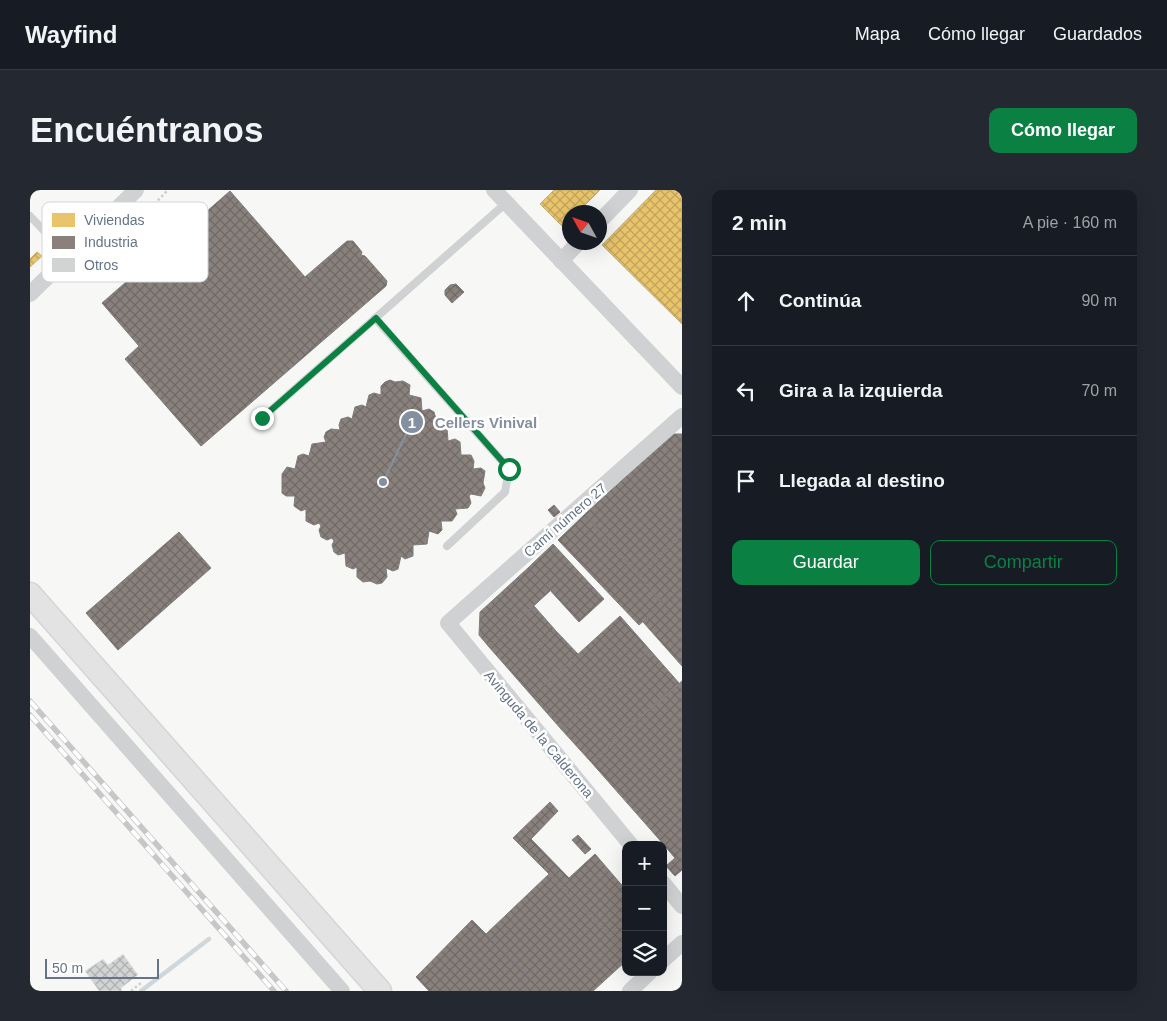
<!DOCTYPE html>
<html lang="es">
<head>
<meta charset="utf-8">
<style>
	body { margin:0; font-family:Helvetica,sans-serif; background:#242831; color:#f1f3f6 }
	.controls { position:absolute; right:15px; bottom:15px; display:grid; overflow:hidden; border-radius:10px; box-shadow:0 5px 20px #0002 }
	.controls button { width:45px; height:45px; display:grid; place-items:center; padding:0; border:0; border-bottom:1px solid #363941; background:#171b24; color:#f1f3f6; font:25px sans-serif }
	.compass { position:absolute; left:532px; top:15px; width:45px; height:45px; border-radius:50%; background:#171b24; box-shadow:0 5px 20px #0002; rotate:310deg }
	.scale { position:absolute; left:15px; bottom:12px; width:114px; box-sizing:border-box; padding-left:5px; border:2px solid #657488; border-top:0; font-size:14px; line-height:18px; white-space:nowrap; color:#657488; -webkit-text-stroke:4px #fff; paint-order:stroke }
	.stop { position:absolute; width:15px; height:15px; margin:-11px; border:4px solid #0b8043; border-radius:50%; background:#fff }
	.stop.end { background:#0b8043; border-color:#fff; box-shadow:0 1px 5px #0008 }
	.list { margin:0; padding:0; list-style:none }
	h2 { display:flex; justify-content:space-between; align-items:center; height:65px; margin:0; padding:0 20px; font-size:21px }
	h2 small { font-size:16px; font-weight:400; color:#9ea1a6 }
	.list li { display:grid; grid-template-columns:32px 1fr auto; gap:15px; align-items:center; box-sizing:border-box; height:90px; padding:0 20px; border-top:1px solid #363941 }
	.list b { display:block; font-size:19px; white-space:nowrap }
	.list em { font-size:16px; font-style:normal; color:#9ea1a6 }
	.actions { display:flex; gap:10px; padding:15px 20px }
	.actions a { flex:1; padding:11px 0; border:1px solid #0b8043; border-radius:10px; text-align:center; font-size:18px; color:#0b8043 }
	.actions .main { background:#0b8043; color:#fff }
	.icon { flex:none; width:28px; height:28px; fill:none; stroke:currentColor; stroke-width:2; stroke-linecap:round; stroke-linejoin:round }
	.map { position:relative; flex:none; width:652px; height:801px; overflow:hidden; border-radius:10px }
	header { display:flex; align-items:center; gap:30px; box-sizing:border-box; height:70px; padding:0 25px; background:#171b24; border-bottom:1px solid #363941 }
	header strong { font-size:24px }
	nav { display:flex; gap:28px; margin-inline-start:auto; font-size:18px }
	.intro { display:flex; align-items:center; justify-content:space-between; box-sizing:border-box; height:120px; padding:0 30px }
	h1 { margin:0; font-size:35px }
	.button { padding:12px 22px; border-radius:10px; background:#0b8043; color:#fff; font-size:18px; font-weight:700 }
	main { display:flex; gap:30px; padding:0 30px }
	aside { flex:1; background:#171b24; border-radius:10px; box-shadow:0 5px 20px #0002 }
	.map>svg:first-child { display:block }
	.homes { fill:url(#homes-cross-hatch); stroke:#c1ac73 }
	.industry { fill:url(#industry-cross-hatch); stroke:#7f7d80 }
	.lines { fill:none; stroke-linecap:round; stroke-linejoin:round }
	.stream { stroke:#d0d7db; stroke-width:4.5 }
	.building { fill:url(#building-cross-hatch); stroke:#e6e6e6 }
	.secondary-casing { stroke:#d3d5d6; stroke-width:25 }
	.path { stroke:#cececf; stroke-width:2.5; stroke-dasharray:2.5 2.5; stroke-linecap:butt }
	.service { stroke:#d0d1d2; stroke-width:8 }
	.minor { stroke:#d0d1d2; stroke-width:16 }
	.secondary { stroke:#e3e3e3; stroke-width:22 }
	.rail-casing { stroke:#c6c7c8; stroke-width:5.5 }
	.rail { stroke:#fff; stroke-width:4; stroke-dasharray:11; stroke-linecap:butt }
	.route { stroke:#0b8043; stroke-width:6 }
	.labels { text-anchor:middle; stroke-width:5; stroke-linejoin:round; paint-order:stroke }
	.street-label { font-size:14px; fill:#657488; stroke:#fff }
	.key { fill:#fff; stroke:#d1d5db; stroke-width:1 }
	.key-label { font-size:14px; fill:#657488 }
	.leader { fill:none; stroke:#84909f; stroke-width:2 }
	.callout-dot { fill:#84909f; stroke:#fff; stroke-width:2 }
	.mark-label { font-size:15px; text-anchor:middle; font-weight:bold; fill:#fff }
	.callout-label { font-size:15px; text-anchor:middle; font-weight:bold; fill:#84909f; stroke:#fff; stroke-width:5; stroke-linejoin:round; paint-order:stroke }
</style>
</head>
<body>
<header>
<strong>Wayfind</strong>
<nav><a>Mapa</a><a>Cómo llegar</a><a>Guardados</a></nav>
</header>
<div class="intro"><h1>Encuéntranos</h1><a class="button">Cómo llegar</a></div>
<main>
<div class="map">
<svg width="652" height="801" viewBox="0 0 652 801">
	<defs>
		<pattern id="homes-cross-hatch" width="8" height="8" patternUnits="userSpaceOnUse" patternTransform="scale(1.25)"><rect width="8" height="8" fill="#e9c46a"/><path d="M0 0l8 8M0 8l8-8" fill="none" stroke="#c0a45d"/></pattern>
		<pattern id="industry-cross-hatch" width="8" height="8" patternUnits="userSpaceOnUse" patternTransform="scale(1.25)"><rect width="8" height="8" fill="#8a817c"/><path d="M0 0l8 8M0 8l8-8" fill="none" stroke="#6f6a67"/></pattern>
		<pattern id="building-cross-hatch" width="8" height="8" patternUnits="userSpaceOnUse" patternTransform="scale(1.25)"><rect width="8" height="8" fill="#d2d3d3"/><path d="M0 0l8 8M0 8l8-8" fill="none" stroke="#aeb0b1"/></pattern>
	</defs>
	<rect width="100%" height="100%" fill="#f7f7f6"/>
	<g class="homes">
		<polygon points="524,0 570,0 548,22 540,22 540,31 533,37 510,14"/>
		<polygon points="626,0 652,0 652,134 572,55"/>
		<polygon points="7,62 12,66 0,77 0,69"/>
	</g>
	<g class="industry">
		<polygon points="200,1 275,87 317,51 323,51 332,62 331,65 335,66 357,91 356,96 171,256 95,169 109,156 72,113"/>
		<polygon points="426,94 434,102 422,113 415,105 415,100 420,95"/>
		<polygon points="360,190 365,192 373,191 380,195 379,205 391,208 392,221 399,219 404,222 406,229 403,233 406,236 412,234 417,237 418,251 425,249 430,252 431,265 441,265 444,271 443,279 451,278 455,281 453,293 455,298 451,306 441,304 439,306 441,313 438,318 425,319 427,324 422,331 411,331 412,340 408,344 399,341 397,354 383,355 383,366 375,369 371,366 368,379 363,381 356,378 357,387 352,393 347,394 340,391 333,392 327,387 327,377 323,379 316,376 315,363 308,365 304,362 302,355 304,351 302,348 297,350 291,347 289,340 291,336 289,333 284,335 276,331 276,319 271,321 264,316 265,306 256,306 252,303 252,284 257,277 265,279 268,266 273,264 279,266 282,254 296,252 294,247 296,242 301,239 310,240 309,235 311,229 318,227 322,229 325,217 332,215 336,217 339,205 344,203 351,205 351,196 355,192"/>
		<polygon points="642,244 652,244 652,344 608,385 555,324"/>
		<polygon points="524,315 530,322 524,327 518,320"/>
		<polygon points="555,324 633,414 609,435 528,350"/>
		<polygon points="149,342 181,378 88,460 56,423"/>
		<polygon points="652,344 652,396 633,414 608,385"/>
		<polygon points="523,354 574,409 549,432 499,377"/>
		<polygon points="499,377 521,400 459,457 449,445 450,422"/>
		<polygon points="652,396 652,476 613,432"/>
		<polygon points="504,416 526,441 481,482 459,457"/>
		<polygon points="590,426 620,460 531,539 502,506"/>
		<polygon points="526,441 548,464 502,506 481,482"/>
		<polygon points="620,460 649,493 561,572 531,539"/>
		<polygon points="652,491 652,626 628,648 561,572"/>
		<polygon points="520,612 528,621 501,649 539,688 565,664 596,700 596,761 483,648"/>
		<polygon points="652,626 652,680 645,686 636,676 645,668 628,648"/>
		<polygon points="548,645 561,659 555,664 542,650"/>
		<polygon points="519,684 596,761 596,771 563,801 513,801 456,744"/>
		<polygon points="442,730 513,801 399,801 386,787"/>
	</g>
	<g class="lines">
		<polyline class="stream" points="111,801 179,749"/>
	</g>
	<polygon class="building" points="93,764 108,785 91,798 92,801 69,801 55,781 73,769 78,775"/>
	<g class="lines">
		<defs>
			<polyline id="secondary" points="0,404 350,801"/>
		</defs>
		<use href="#secondary" class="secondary-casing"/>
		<g class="path">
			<polyline points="42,84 46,89 79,61 138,0"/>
			<polyline points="101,801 111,793"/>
		</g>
		<g class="service">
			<polyline points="0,26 38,66"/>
			<polyline points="345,128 479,279 475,302 417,356"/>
			<polyline points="232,228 476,13"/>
		</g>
		<g class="minor">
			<polyline points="464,0 652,197"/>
			<polyline points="570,31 600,0"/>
			<polyline points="531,71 549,52"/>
			<polyline points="0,104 106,0"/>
			<polyline points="0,446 312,801"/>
			<polyline points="601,655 418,433 652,226"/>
			<polyline points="633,693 652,716"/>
			<polyline points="633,770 652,753"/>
			<polyline points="600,801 620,782"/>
		</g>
		<use href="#secondary" class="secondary"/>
		<defs>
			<g id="rail">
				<polyline points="0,511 256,801"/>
				<polyline points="0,525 244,801"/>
			</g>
		</defs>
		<use href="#rail" class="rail-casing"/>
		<use href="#rail" class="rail"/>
	</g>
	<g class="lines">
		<polyline class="route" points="232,228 346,128 479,279"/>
	</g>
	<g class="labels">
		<g class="street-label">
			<text transform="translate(535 330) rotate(-41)" y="5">Camí número 27</text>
			<text transform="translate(509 544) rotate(50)" y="5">Avinguda de la Calderona</text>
		</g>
	</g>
	<rect x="12" y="12" width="166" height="80" rx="8" class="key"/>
	<rect x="22" y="23" width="23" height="14" fill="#e9c46a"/>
	<rect x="22" y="46" width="23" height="13" fill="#8a817c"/>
	<rect x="22" y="68" width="23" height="14" fill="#d2d3d3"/>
	<g class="key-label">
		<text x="54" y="35">Viviendas</text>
		<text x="54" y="57">Industria</text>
		<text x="54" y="80">Otros</text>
	</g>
	<path class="leader" d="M353 292L382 232"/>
	<g class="callout-dot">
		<circle cx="353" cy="292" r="5"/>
		<circle cx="382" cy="232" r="12"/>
	</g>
	<g class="mark-label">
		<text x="382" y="238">1</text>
	</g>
	<g class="callout-label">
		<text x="456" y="238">Cellers Vinival</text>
	</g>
</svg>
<div class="controls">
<button>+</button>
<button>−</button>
<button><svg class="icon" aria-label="layers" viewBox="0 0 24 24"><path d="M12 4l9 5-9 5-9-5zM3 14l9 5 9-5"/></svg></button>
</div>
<svg class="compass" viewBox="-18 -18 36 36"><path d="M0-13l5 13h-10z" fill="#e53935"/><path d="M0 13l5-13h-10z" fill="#9ea1a6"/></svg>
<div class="scale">50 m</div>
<div class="stop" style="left:479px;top:279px"></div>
<div class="stop end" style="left:232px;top:228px"></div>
</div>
<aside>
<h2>2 min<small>A pie · 160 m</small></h2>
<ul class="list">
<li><svg class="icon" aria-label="ahead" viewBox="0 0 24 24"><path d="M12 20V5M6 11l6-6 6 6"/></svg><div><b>Continúa</b></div><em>90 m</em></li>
<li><svg class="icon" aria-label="left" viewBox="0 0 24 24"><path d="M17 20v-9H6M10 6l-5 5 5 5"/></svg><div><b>Gira a la izquierda</b></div><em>70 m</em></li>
<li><svg class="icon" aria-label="arrive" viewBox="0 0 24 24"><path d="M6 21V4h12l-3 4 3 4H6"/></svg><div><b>Llegada al destino</b></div></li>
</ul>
<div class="actions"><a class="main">Guardar</a><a>Compartir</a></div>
</aside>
</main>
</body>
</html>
